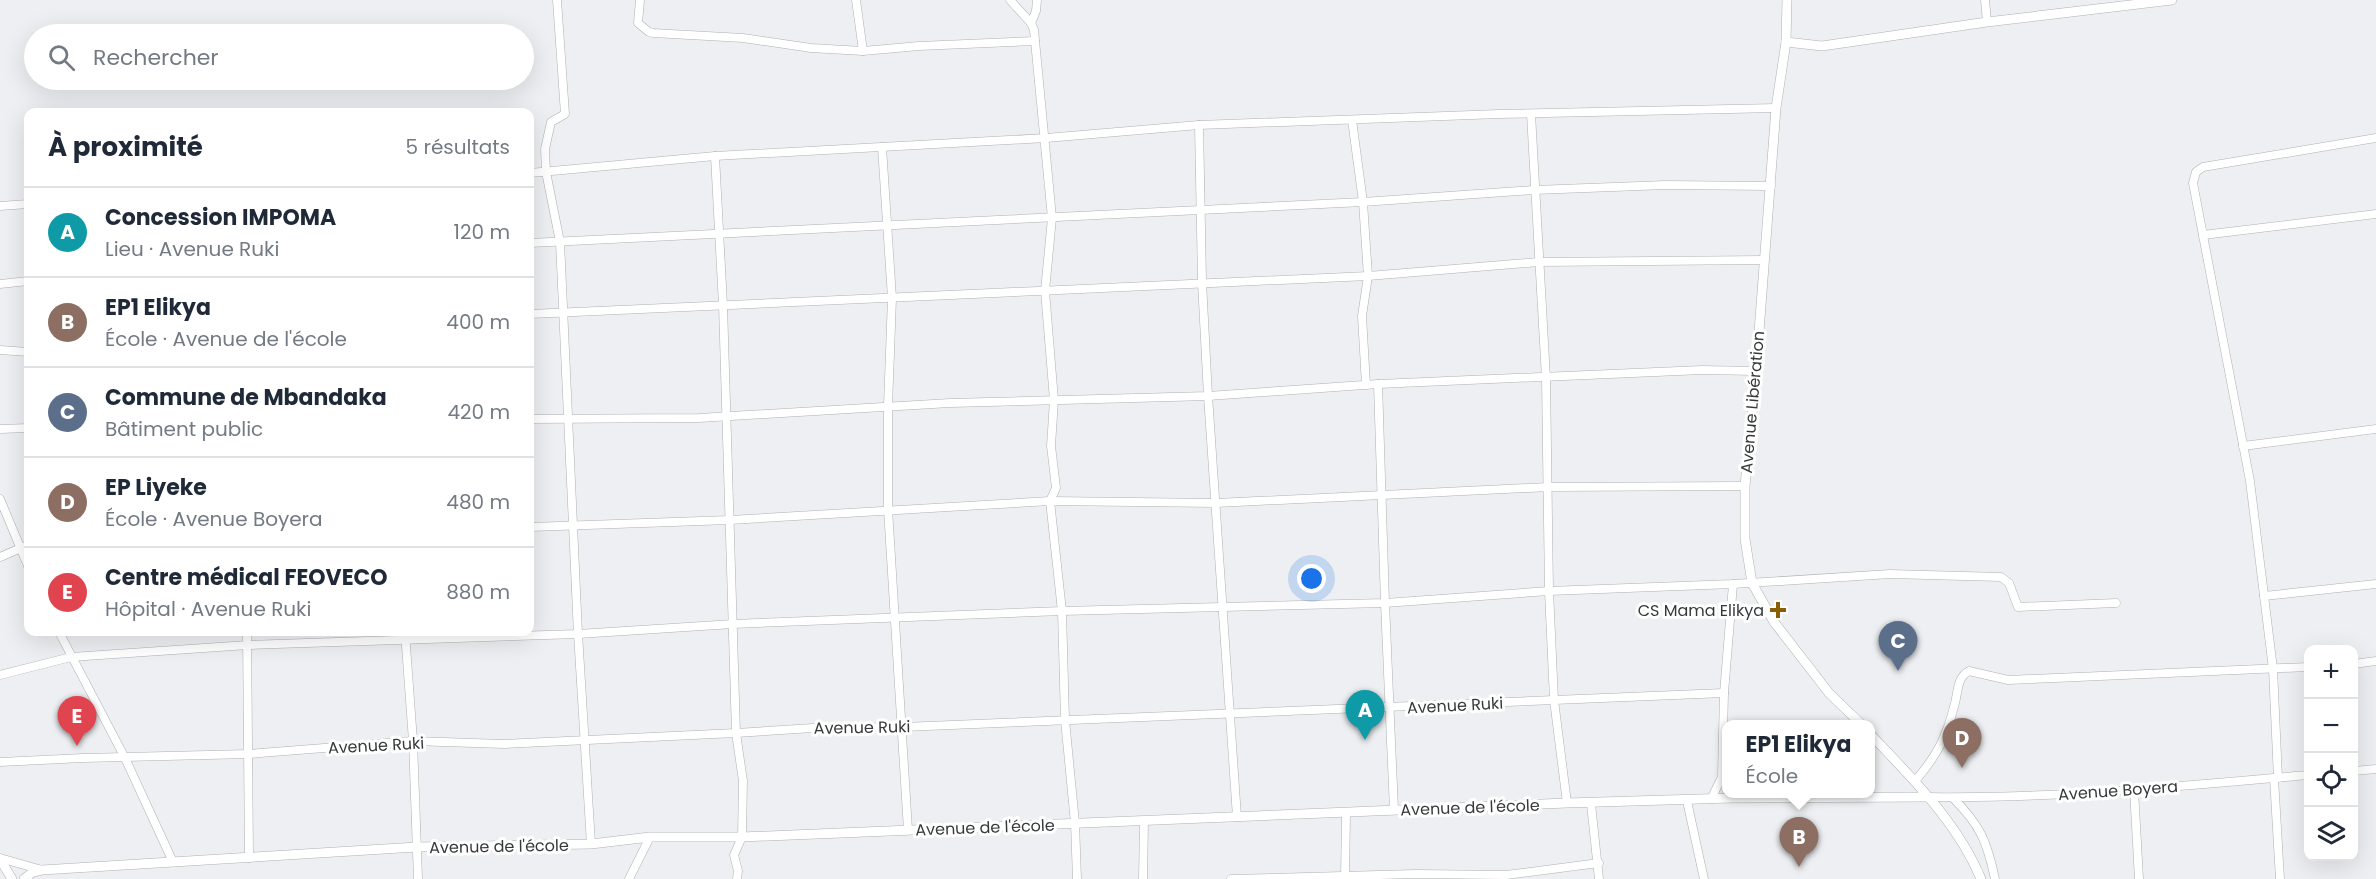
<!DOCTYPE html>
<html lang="fr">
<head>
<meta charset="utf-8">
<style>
	body { margin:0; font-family:Poppins,sans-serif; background:#f2f2f3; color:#1f2937 }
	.controls { position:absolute; right:18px; bottom:18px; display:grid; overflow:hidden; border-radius:12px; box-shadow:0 6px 24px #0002 }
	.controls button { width:54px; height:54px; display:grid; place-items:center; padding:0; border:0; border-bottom:2px solid #e0e1e3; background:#fff; color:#1f2937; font:30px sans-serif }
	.you { position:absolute; left:1312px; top:579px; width:21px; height:21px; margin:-15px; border:4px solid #fff; border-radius:50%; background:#1a73e8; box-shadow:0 0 0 9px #1a73e833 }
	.badge { display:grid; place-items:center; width:39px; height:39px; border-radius:50%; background:#7c3aed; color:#fff; font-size:20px; font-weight:700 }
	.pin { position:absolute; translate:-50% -50px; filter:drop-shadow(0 2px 3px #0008) }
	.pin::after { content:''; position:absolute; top:32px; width:21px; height:18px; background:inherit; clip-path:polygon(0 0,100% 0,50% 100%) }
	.popup { position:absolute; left:1722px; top:720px; width:153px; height:78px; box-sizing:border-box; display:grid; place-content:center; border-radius:12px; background:#fff; filter:drop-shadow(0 2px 4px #0005); font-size:20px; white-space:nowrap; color:#747a83 }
	.popup b { font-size:22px; color:#1f2937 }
	.popup::after { content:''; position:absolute; left:50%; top:100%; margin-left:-12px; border:12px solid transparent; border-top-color:#fff }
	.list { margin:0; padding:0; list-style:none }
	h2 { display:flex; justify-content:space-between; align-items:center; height:78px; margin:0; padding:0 24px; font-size:26px }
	h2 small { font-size:20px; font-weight:400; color:#747a83 }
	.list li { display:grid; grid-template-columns:39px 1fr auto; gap:18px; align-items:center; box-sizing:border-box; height:90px; padding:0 24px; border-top:2px solid #e0e1e3 }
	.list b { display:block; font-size:22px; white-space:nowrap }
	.list p { margin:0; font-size:20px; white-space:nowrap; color:#747a83 }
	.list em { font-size:20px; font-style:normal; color:#747a83 }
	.icon { flex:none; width:33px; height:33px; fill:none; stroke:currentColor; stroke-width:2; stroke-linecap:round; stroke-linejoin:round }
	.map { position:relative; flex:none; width:2376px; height:879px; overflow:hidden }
	.search { position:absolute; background:#fff; box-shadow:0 6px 24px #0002; left:24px; top:24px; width:510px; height:66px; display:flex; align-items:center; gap:15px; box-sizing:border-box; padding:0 21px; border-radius:33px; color:#747a83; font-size:22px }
	.panel { position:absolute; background:#fff; box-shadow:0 6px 24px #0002; left:24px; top:108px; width:510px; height:528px; border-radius:12px }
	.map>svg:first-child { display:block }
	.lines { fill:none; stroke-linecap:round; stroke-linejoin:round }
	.minor-casing { stroke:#aeb0b3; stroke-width:9 }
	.tertiary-casing { stroke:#aeb0b3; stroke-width:10 }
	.minor { stroke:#fff; stroke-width:8 }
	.tertiary { stroke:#fff; stroke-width:9 }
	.poi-dot { fill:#8c5e04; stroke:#fff; stroke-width:2 }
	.labels { text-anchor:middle; stroke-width:6; stroke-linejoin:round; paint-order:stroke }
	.street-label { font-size:16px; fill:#373839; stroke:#fff }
	.poi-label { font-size:16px; fill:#373839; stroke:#fff; text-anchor:end }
</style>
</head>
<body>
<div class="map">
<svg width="2376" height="879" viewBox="0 0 2376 879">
	<rect width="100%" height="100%" fill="#edeff2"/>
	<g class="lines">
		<defs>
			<g id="minor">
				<polyline points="557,0 565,114 551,122 545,149 546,172 560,242 578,634 591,844"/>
				<polyline points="640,0 638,23 649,32 653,33 743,38 811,48 863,51 919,46 1035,41"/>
				<polyline points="856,0 863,51"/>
				<polyline points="1010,0 1031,23 1034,30 1052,218 1045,291 1054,400 1051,446 1056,488 1050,501 1062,611 1065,720 1075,823 1077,879"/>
				<polyline points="1985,0 1987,22"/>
				<polyline points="1031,23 1036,11 1037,0"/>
				<polyline points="1531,114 1546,378 1549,591 1554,700 1567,803"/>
				<polyline points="1352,120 1363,202 1368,276 1362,316 1366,385"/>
				<polyline points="1199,125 1202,282 1208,396 1237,817"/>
				<polyline points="882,147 892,298 888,406 888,509 908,830"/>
				<polyline points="715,156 723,305 736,733 743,781 742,837 734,855 738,871 737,879"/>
				<polyline points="530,173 715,156 1046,138 1199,125 1499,114 1776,108"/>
				<polyline points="0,206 28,204"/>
				<polyline points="2203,235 2376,214"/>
				<polyline points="530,243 1363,202 1534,190 1666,185 1771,186"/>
				<polyline points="0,284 28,281"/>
				<polyline points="530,314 1368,276 1539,262 1764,260"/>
				<polyline points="0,350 28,352"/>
				<polyline points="1378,384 1385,603 1394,810"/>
				<polyline points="530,419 699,418 950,403 1208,396 1378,384 1702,370 1756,371"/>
				<polyline points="0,429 28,428"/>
				<polyline points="2243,446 2376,429"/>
				<polyline points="0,499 28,566"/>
				<polyline points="530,527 730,520 1050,501 1216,503 1549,487 1745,486"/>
				<polyline points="0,557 28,545"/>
				<polyline points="2264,596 2376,584"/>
				<polyline points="59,632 125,758 173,862"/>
				<polyline points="247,632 249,858"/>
				<polyline points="405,632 413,741 418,879"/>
				<polyline points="2354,664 2376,661"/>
				<polyline points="0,675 71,657 248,645 578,634 733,624 1062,611 1385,603 1549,591 1733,584 1890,574 2001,577 2009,583 2018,607 2116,603"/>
				<polyline points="0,762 83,758 249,754 413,741 504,744 736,733 813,728 903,727 1724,693"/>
				<polyline points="2354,771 2376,769"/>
				<polyline points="2274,778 2280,879"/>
				<polyline points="2278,778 2273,669 2250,481 2193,183 2196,172 2203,167 2376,138"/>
				<path d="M1915,781C1937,756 1947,736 1955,703C1958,692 1957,677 1969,671L2008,680L2308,667"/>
				<polyline points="2134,790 2139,879"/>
				<path d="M1928,797C2055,799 2182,786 2308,775"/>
				<path d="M1953,798C1980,825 1987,841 1995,879"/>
				<polyline points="1711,799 1722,777 1724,693 1733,584"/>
				<polyline points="1687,801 1704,879"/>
				<polyline points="1591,804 1599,879"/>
				<polyline points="0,858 42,870"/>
				<polyline points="629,879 650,837"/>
				<polyline points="1143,879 1144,821"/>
				<polyline points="1231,879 1415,874 1506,875 1599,863"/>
				<polyline points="1345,879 1346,814"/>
			</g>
			<g id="tertiary">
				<polyline points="1787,0 1786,42 1776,108 1756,371 1745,486 1745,539 1752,583 1774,622 1829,693 1861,724"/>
				<polyline points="1786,42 1822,46 1987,22 2172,0"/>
				<path d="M1871,735C1912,778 1958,823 1981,879"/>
				<polyline points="0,859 12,879"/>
				<polyline points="24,879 33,872 42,870 417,847 591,844 650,837 742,837 1567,803 1732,798 1928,797"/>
			</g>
		</defs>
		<use href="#minor" class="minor-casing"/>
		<use href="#tertiary" class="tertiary-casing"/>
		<use href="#minor" class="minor"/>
		<use href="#tertiary" class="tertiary"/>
	</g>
	<path class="poi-dot" d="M1775 601h6v6h6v6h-6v6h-6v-6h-6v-6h6z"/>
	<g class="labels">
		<g class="street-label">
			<text transform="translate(1752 402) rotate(-85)" y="6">Avenue Libération</text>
			<text transform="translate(1455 705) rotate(-3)" y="6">Avenue Ruki</text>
			<text transform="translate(862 727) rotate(-1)" y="6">Avenue Ruki</text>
			<text transform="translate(376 745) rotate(-3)" y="6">Avenue Ruki</text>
			<text transform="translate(2118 790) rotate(-4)" y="6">Avenue Boyera</text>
			<text transform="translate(1470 807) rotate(-2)" y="6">Avenue de l'école</text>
			<text transform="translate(985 827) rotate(-2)" y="6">Avenue de l'école</text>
			<text transform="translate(499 846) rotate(-1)" y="6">Avenue de l'école</text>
		</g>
		<g class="poi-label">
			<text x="1764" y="616">CS Mama Elikya</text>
		</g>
	</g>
</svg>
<div class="controls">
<button>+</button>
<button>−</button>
<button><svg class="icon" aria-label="locate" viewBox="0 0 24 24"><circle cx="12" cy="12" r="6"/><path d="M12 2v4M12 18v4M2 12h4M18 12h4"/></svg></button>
<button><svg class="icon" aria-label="layers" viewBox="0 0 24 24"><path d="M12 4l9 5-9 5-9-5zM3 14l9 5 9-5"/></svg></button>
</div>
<div class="you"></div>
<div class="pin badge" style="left:1365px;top:740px;background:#0f9aa8">A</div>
<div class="pin badge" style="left:1799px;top:867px;background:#8d6e63">B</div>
<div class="popup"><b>EP1 Elikya</b>École</div>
<div class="pin badge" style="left:1898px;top:671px;background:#5c6f8a">C</div>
<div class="pin badge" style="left:1962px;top:768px;background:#8d6e63">D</div>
<div class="pin badge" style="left:77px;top:746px;background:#e0444e">E</div>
<div class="search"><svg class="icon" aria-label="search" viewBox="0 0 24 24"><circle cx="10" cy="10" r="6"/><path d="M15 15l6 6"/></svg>Rechercher</div>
<section class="panel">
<h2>À proximité<small>5 résultats</small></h2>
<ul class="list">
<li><span class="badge" style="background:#0f9aa8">A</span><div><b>Concession IMPOMA</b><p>Lieu · Avenue Ruki</p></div><em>120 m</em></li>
<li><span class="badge" style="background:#8d6e63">B</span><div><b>EP1 Elikya</b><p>École · Avenue de l'école</p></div><em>400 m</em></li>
<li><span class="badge" style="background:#5c6f8a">C</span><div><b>Commune de Mbandaka</b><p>Bâtiment public</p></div><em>420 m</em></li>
<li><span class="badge" style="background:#8d6e63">D</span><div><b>EP Liyeke</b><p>École · Avenue Boyera</p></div><em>480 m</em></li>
<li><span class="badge" style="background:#e0444e">E</span><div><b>Centre médical FEOVECO</b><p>Hôpital · Avenue Ruki</p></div><em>880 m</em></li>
</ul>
</section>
</div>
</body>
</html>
